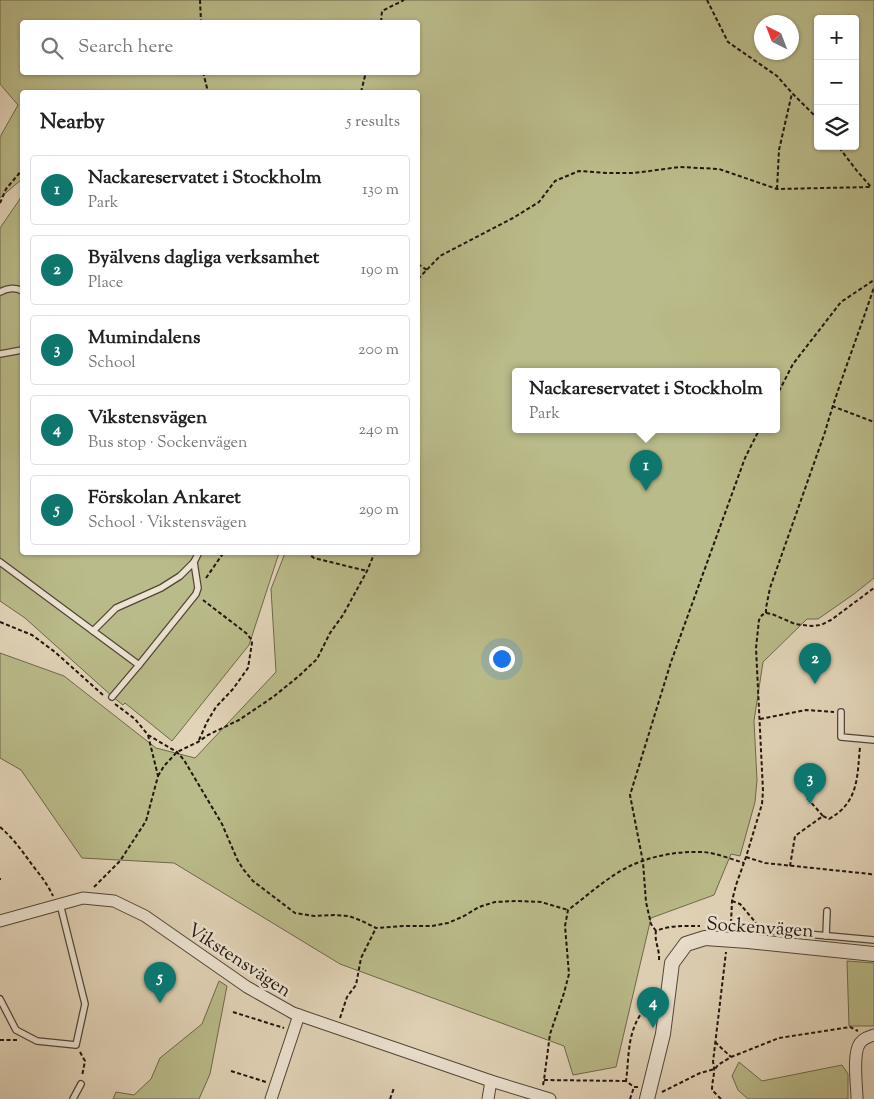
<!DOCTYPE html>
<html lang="en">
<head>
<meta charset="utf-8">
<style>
	body { margin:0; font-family:"Sorts Mill Goudy",serif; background:#f2f2f2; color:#222 }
	.controls { position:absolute; right:15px; top:15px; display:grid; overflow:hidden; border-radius:5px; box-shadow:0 1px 4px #0004 }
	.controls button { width:45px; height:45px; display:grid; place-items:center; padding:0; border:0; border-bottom:1px solid #e0e0e0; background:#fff; color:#222; font:25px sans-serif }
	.compass { position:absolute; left:754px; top:15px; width:45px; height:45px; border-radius:50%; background:#fff; box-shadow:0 1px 4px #0004; rotate:318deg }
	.you { position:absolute; left:501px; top:658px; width:18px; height:18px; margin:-12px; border:4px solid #fff; border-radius:50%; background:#1a73e8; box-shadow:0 0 0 8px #1a73e833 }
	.badge { display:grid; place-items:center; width:32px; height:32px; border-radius:50%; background:#0f766e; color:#fff; font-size:16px; font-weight:700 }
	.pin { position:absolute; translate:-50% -41px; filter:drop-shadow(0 1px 2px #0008) }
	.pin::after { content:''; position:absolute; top:26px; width:18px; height:15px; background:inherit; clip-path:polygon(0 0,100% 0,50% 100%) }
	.popup { position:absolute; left:512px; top:368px; width:268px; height:65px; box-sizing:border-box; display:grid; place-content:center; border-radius:5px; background:#fff; filter:drop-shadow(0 1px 4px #0005); font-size:16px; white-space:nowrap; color:#767676 }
	.popup b { font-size:19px; color:#222 }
	.popup::after { content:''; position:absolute; left:50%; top:100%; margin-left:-10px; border:10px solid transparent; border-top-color:#fff }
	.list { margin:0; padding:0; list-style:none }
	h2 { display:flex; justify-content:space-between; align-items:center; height:65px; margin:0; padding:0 20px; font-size:21px }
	h2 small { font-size:16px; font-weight:400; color:#767676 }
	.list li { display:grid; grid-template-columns:32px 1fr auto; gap:15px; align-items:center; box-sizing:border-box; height:70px; margin:0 10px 10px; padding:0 10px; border:1px solid #e0e0e0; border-radius:5px }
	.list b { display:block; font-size:19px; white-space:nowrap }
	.list p { margin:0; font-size:16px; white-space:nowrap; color:#767676 }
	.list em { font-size:16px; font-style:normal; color:#767676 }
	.icon { flex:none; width:28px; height:28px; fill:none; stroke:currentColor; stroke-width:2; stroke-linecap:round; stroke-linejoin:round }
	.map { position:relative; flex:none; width:874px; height:1099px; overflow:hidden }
	.search { position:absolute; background:#fff; box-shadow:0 1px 4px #0004; left:20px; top:20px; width:400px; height:55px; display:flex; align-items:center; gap:12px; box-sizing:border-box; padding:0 18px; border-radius:5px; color:#767676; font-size:19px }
	.panel { position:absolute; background:#fff; box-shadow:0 1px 4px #0004; left:20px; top:90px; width:400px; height:465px; border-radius:5px }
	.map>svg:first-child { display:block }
	.green { fill:#babb8a; stroke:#6e684c; fill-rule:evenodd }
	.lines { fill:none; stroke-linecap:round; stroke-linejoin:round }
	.service-casing { stroke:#514538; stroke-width:8 }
	.minor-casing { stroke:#514538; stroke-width:13 }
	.tertiary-casing { stroke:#514538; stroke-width:16 }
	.path { stroke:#21150d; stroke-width:2; stroke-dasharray:4 2.5; stroke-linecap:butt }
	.service { stroke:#ece3d1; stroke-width:5.5 }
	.minor { stroke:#ece3d1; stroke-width:11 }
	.tertiary { stroke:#ece3d1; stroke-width:14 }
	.labels { text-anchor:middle; stroke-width:5; stroke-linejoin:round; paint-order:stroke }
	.street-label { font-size:19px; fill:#21150d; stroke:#ece3d1 }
</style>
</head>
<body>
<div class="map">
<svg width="874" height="1099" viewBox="0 0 874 1099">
	<rect width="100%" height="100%" fill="#e2d4b8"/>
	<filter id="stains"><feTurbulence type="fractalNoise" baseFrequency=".004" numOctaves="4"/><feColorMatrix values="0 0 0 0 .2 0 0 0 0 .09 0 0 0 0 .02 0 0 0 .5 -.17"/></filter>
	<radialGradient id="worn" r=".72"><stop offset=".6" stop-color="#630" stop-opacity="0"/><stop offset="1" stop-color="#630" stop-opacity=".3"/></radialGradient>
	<g class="green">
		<path d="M0,0H874V578L854,594L818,619H807L763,662L754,721L757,780L755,802L740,856L731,854L714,895L651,918L616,1067L573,1075L564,1046L340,964L174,863L82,858L21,770L0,758V653L64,676L156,748L195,758L276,672L271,589L285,553L418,552V92H22V179L0,198V137L18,105L0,84ZM818,19H855V146H818ZM22,22H418V72H22ZM762,22H792V52H762ZM516,372H776V430H516Z"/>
		<polygon points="22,196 22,552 279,553 249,645 172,741 125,703 123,705 113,697 25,618 0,601 0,228"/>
		<polygon points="847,961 874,963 874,1026 849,1026"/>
		<polygon points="219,981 227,986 210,1074 199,1099 113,1099 116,1092 134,1095 151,1079 160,1058 202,1024"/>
		<polygon points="739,1062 762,1081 842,1065 848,1074 848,1099 748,1099 738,1090 732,1076"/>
	</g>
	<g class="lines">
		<defs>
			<g id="service">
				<path d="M0,292C7,288 16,287 22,291"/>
				<polyline points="0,354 22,350"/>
				<polyline points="0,562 139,665 196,594 198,588 194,562"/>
				<polyline points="93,631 116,608 161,588 180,576 194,562 199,552"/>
				<polyline points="112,697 139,665"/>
				<polyline points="841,712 841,737 874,740"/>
				<polyline points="826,936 827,911"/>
				<polyline points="750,940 761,930 874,940"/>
				<polyline points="0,999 16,1030 37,1041 76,1045 85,1004 60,904"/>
				<polyline points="73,1099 81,1084"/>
			</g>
			<g id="minor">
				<polyline points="0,921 83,898 114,901 145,916 247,987 293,1013 491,1081 550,1099"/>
				<polyline points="271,1099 299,1015"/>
				<polyline points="488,1099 491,1081"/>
				<path d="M857,1099C857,1085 852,1054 860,1043C864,1038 868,1037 874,1035"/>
			</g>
			<polyline id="tertiary" points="647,1099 663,1034 672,963 686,944 705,938 748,941 874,954"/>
		</defs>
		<use href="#service" class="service-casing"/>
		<use href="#minor" class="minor-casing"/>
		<use href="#tertiary" class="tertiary-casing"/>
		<g class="path">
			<polyline points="200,0 201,22"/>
			<polyline points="707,0 728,42 777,76 792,93 818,119"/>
			<polyline points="381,22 382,11 404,0"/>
			<polyline points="203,72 208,92"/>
			<polyline points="361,92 366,72"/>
			<polyline points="777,189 779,150 792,93"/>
			<polyline points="0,203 6,189 22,170"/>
			<polyline points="418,264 427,270"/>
			<polyline points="418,279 440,256 513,218 539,202 555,181 579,171 608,173 634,173 680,167 719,169 777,189 871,187 857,171 838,146"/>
			<polyline points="776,397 793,364 841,302 874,280"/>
			<polyline points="832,406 874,422"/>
			<polyline points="306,552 314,558 367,571"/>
			<polyline points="206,578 224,552"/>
			<path d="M766,613V608L770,588L825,432C839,383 858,336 874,287"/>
			<polyline points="0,622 32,635 55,652 103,695"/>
			<polyline points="115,704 135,719 148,735 177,752 184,760 222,824 237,859 243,869 253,881 295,913 314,916 334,915 349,916 362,921 376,928 403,926 432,926 448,923 464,916 479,907 495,902 516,901 541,902 568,910"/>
			<polyline points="760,719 806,710 834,712"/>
			<polyline points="199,740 207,722 216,707 233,689 248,668 252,643 251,639 246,633 203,600"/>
			<polyline points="158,776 164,766 177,752 198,742 208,735 239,720 273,697 299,676 317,659 330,633 343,615 367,571 375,552"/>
			<path d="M823,816L829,819C859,802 857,777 860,747"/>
			<path d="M0,827C13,838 23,852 33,866C41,876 48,885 53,896"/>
			<polyline points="746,857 765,863 870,874 874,875"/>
			<polyline points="790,866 795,836 823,816 807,798"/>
			<polyline points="0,879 1,879"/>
			<polyline points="94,887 120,861 146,821 158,776 148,735"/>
			<polyline points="732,901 740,904 756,923"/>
			<polyline points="731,923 732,901 736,885 746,857 762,804 763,791 756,648 759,620 762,615 766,613 772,614 795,624 812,626 821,625 831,620 874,588"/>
			<polyline points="656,931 651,924 646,902 643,862 630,795 671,662 745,458 759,430"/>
			<path d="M659,960C660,950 654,941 656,931C670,925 685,926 700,926"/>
			<polyline points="233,1012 284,1028"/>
			<polyline points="340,1018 347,997 356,985 361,958 376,928"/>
			<polyline points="0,1040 17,1040"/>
			<polyline points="715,1042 731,1057"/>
			<polyline points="80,1052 85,1061 82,1076"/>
			<polyline points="231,1071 266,1082"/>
			<polyline points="544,1080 626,1081"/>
			<path d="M543,1085L544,1080L550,1034L564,993L569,974L565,926L568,910C587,896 606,878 628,867C650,856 677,851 703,852C716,853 731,859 744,863"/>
			<path d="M638,1087H634L626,1081C629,1060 627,1037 639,1017C643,1009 650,1002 655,995"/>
			<polyline points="662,1092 700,1073 715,1069 718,1065 731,1057 779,1038 850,1027 858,1031"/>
			<polyline points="390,1099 394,1088"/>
			<polyline points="630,1099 634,1087"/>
			<path d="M721,1099L712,1090C712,1079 716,1073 713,1062L726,952"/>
		</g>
		<use href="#service" class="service"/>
		<use href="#minor" class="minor"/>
		<use href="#tertiary" class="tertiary"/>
	</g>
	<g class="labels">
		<g class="street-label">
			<text transform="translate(760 926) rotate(4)" y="7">Sockenvägen</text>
			<text transform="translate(240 959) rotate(33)" y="7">Vikstensvägen</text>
		</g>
	</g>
	<rect width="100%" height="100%" filter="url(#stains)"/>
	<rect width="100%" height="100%" fill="url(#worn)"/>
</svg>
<div class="controls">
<button>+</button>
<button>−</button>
<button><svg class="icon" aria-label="layers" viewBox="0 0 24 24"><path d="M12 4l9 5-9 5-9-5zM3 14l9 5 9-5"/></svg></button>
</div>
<svg class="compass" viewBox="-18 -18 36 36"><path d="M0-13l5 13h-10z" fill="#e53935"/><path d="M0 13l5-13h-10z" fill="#767676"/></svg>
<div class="you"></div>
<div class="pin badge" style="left:646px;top:491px">1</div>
<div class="popup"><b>Nackareservatet i Stockholm</b>Park</div>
<div class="pin badge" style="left:815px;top:684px">2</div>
<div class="pin badge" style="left:810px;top:804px">3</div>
<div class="pin badge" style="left:653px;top:1028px">4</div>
<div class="pin badge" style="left:160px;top:1003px">5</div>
<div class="search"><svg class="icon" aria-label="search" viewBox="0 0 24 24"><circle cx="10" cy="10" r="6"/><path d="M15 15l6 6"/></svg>Search here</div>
<section class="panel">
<h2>Nearby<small>5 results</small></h2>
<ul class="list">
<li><span class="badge">1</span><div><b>Nackareservatet i Stockholm</b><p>Park</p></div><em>130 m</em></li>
<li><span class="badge">2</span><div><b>Byälvens dagliga verksamhet</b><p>Place</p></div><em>190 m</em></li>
<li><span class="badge">3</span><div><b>Mumindalens</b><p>School</p></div><em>200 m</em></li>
<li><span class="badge">4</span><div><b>Vikstensvägen</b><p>Bus stop · Sockenvägen</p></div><em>240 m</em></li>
<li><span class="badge">5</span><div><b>Förskolan Ankaret</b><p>School · Vikstensvägen</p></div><em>290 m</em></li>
</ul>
</section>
</div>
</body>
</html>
